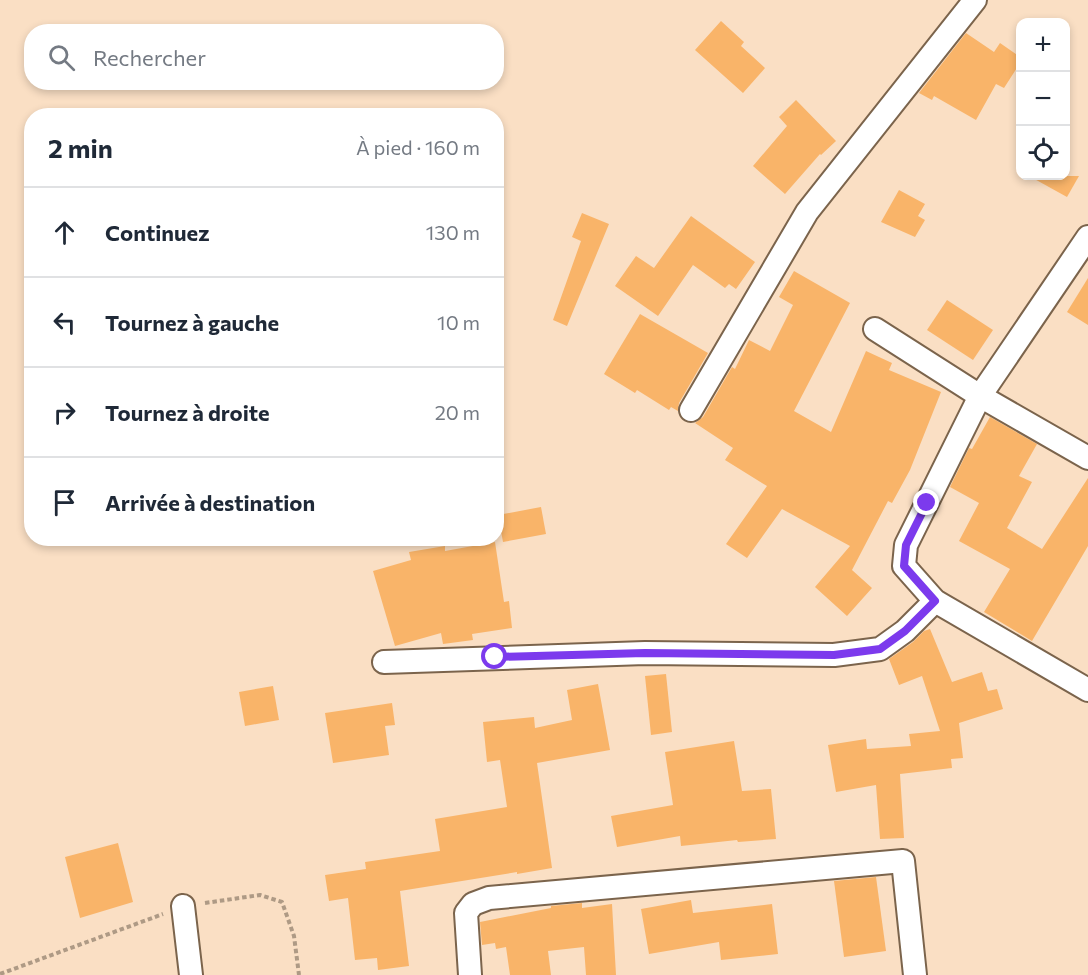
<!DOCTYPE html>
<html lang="fr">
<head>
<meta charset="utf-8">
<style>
	body { margin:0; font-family:Commissioner,sans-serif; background:#f2f2f3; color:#1f2937 }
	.controls { position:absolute; right:18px; top:18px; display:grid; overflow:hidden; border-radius:12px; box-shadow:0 3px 9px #0003 }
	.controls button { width:54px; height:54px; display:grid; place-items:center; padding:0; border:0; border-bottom:2px solid #e0e1e3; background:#fff; color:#1f2937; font:30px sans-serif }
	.stop { position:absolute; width:18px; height:18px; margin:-14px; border:4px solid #7c3aed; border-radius:50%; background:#fff }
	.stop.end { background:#7c3aed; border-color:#fff; box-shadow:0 2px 6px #0008 }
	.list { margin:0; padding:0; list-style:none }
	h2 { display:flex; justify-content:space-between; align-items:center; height:78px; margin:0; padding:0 24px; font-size:26px }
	h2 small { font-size:20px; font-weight:400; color:#747a83 }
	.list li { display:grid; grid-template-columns:39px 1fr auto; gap:18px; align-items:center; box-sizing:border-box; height:90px; padding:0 24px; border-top:2px solid #e0e1e3 }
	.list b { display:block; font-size:22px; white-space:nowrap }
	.list em { font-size:20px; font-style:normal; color:#747a83 }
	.icon { flex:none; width:33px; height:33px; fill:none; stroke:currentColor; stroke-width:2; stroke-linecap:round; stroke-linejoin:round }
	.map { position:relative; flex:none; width:1088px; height:975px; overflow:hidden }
	.search { position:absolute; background:#fff; box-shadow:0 3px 9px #0003; left:24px; top:24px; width:480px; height:66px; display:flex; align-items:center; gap:15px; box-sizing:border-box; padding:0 21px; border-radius:24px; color:#747a83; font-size:22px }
	.panel { position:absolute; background:#fff; box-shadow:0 3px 9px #0003; left:24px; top:108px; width:480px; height:438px; border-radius:24px }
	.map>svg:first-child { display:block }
	.building { fill:#f9b469 }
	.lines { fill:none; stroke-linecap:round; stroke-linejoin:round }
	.street-casing { stroke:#7b644c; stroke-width:26 }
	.path { stroke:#ae9a85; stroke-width:4; stroke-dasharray:4.5 3; stroke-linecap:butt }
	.street { stroke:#fff; stroke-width:22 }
	.route { stroke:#7c3aed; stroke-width:8 }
</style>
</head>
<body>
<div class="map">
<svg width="1088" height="975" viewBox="0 0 1088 975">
	<rect width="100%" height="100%" fill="#fadfc4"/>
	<g class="building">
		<polygon points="721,21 744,42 741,46 765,68 743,93 695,50"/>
		<polygon points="966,33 994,52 1000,43 1020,57 1020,63 1004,88 996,84 976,120 934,96 932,100 919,93"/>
		<polygon points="796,100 836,141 821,155 820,154 785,194 753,166 787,126 779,117"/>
		<polygon points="1029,176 1079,176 1067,197"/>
		<polygon points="899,190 925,204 918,216 925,220 915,237 881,222"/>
		<polygon points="582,213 609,224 567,326 553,320 581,241 572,237"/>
		<polygon points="691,216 755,262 736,289 729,284 725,288 693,265 658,316 615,286 636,256 654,268"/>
		<polygon points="794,271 850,303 794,411 831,432 866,351 892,363 889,370 941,392 910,470 892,503 888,501 852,570 872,588 847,616 815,587 850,546 782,509 747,558 726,544 767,486 725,460 733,448 695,423 703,417 732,367 735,369 749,340 770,351 793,305 779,297"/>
		<polygon points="1088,278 1088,325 1067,312"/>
		<polygon points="947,300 993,330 973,360 927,330"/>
		<polygon points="640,314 708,353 679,403 678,411 671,407 669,410 637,390 635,393 604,374"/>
		<polygon points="990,417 1037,444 1019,476 1032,482 1007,528 1042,549 1088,478 1088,546 1032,641 984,612 1010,569 959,541 979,503 950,487 969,448 972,449"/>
		<polygon points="541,507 546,534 503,542 498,515"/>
		<polygon points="495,542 504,602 509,601 512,628 472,634 473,640 443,644 441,633 395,646 373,571 411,560 409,552 445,546 445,551"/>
		<polygon points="930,629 952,682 982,672 988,691 997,689 1003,709 959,723 963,758 951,759 952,768 900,774 904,838 880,839 876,785 836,792 828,745 866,739 867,749 911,746 909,734 940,731 922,676 899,685 889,659 913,642 924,631"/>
		<polygon points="666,674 672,732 651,735 645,676"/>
		<polygon points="598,684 610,750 537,763 552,868 517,874 517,872 400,891 409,966 378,970 377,958 355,960 348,898 329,901 325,875 366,869 365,862 440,851 435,819 507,807 500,760 487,762 483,722 534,717 535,728 572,720 567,690"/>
		<polygon points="273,686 279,720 245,726 239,692"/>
		<polygon points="392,703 395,725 385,726 389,755 333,763 325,713"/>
		<polygon points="734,741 742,791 771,789 776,839 738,842 737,840 681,846 680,836 617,847 611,816 673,805 665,752"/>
		<polygon points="118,843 133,902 80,918 65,857"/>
		<polygon points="876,877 886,951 844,957 834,881"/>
		<polygon points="691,900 693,913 772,904 778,954 721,960 719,942 649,954 641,909"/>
		<polygon points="582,903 582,908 612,904 616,975 586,975 584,947 548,951 551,975 510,975 506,947 496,949 495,943 482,945 480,922 551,908 551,906"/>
	</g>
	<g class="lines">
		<defs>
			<g id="street">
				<polyline points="1088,237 980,396 906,545 904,566 935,601 1088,690"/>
				<polyline points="875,329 980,396 1088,458"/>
				<polyline points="691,410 807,212 975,0"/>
				<polyline points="384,662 645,653 834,655 880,649 905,631 935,601"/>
				<polyline points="183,906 191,975"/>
				<polyline points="470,975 466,913 473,904 489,898 903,861 915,975"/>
			</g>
		</defs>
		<use href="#street" class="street-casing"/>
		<g class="path">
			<polyline points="205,903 260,895 282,902 294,936 299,975"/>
			<polyline points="0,974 163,914"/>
		</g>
		<use href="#street" class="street"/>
	</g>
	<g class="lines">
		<polyline class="route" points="495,657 645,653 834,655 880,649 905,631 935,601 904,566 906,545 927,503"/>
	</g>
</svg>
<div class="controls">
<button>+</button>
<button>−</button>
<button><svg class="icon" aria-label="locate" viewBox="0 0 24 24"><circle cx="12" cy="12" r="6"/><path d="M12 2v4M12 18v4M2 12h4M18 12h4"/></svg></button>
</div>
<div class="stop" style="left:495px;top:657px"></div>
<div class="stop end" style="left:927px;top:503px"></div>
<div class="search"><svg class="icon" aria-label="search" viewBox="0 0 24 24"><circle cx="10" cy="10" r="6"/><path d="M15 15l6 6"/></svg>Rechercher</div>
<section class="panel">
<h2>2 min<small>À pied · 160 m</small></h2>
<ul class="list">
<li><svg class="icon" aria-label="ahead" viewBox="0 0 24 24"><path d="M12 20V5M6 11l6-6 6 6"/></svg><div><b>Continuez</b></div><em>130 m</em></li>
<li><svg class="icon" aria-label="left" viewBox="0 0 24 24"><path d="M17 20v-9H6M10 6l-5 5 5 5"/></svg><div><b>Tournez à gauche</b></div><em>10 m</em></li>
<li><svg class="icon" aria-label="right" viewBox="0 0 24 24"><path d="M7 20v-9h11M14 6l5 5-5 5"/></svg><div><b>Tournez à droite</b></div><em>20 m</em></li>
<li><svg class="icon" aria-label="arrive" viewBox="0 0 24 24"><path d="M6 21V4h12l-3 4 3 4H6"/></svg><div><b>Arrivée à destination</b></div></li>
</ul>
</section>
</div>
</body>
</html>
